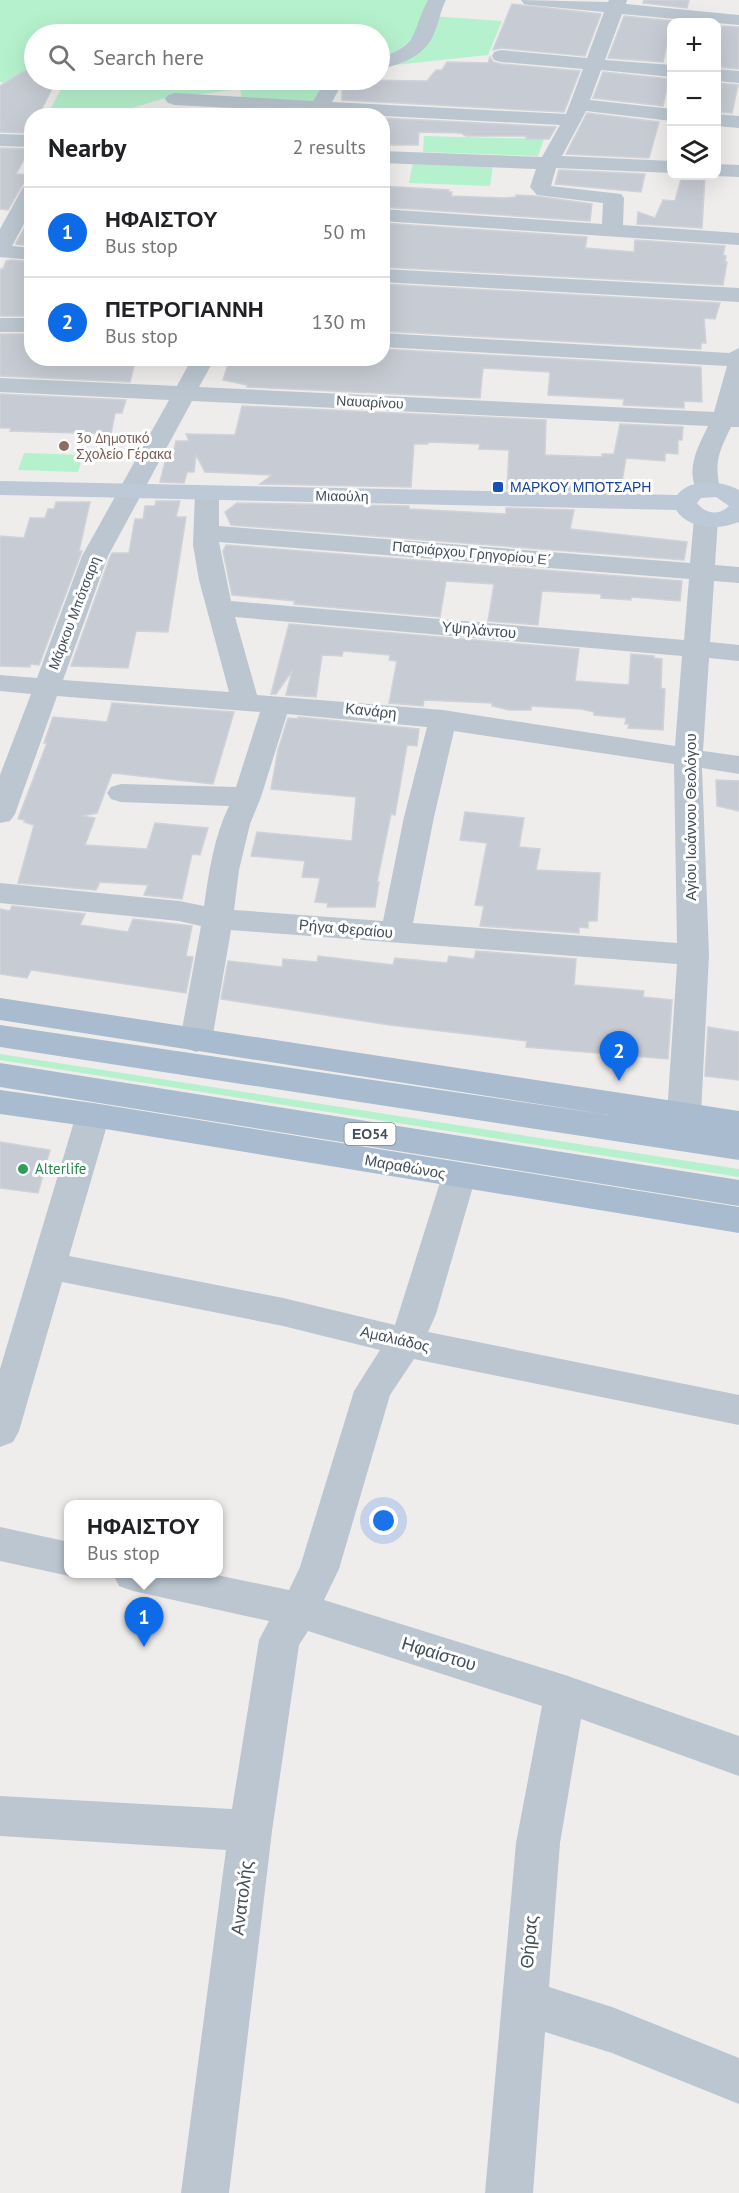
<!DOCTYPE html>
<html lang="en">
<head>
<meta charset="utf-8">
<style>
	body { margin:0; font-family:"PT Sans",sans-serif; background:#f2f2f2; color:#202124 }
	.controls { position:absolute; right:18px; top:18px; display:grid; overflow:hidden; border-radius:12px; box-shadow:0 6px 24px #0002 }
	.controls button { width:54px; height:54px; display:grid; place-items:center; padding:0; border:0; border-bottom:2px solid #e0e0e0; background:#fff; color:#202124; font:30px sans-serif }
	.you { position:absolute; left:384px; top:1521px; width:21px; height:21px; margin:-15px; border:4px solid #fff; border-radius:50%; background:#1a73e8; box-shadow:0 0 0 9px #1a73e833 }
	.badge { display:grid; place-items:center; width:39px; height:39px; border-radius:50%; background:#0d6be8; color:#fff; font-size:20px; font-weight:700 }
	.pin { position:absolute; translate:-50% -50px; filter:drop-shadow(0 2px 3px #0008) }
	.pin::after { content:''; position:absolute; top:32px; width:21px; height:18px; background:inherit; clip-path:polygon(0 0,100% 0,50% 100%) }
	.popup { position:absolute; left:64px; top:1500px; width:159px; height:78px; box-sizing:border-box; display:grid; place-content:center; border-radius:12px; background:#fff; filter:drop-shadow(0 2px 4px #0005); font-size:20px; white-space:nowrap; color:#757577 }
	.popup b { font-size:22px; color:#202124 }
	.popup::after { content:''; position:absolute; left:50%; top:100%; margin-left:-12px; border:12px solid transparent; border-top-color:#fff }
	.list { margin:0; padding:0; list-style:none }
	h2 { display:flex; justify-content:space-between; align-items:center; height:78px; margin:0; padding:0 24px; font-size:26px }
	h2 small { font-size:20px; font-weight:400; color:#757577 }
	.list li { display:grid; grid-template-columns:39px 1fr auto; gap:18px; align-items:center; box-sizing:border-box; height:90px; padding:0 24px; border-top:2px solid #e0e0e0 }
	.list b { display:block; font-size:22px; white-space:nowrap }
	.list p { margin:0; font-size:20px; white-space:nowrap; color:#757577 }
	.list em { font-size:20px; font-style:normal; color:#757577 }
	.icon { flex:none; width:33px; height:33px; fill:none; stroke:currentColor; stroke-width:2; stroke-linecap:round; stroke-linejoin:round }
	.map { position:relative; flex:none; width:739px; height:2193px; overflow:hidden }
	.search { position:absolute; background:#fff; box-shadow:0 6px 24px #0002; left:24px; top:24px; width:366px; height:66px; display:flex; align-items:center; gap:15px; box-sizing:border-box; padding:0 21px; border-radius:33px; color:#757577; font-size:22px }
	.panel { position:absolute; background:#fff; box-shadow:0 6px 24px #0002; left:24px; top:108px; width:366px; height:258px; border-radius:24px }
	.map>svg:first-child { display:block }
	.green { fill:#b6f1cd }
	.building { fill:#c7cbd3; stroke:#cfd2d8; stroke-width:1.5 }
	.lines { fill:none; stroke-linecap:round; stroke-linejoin:round }
	.street { fill:#bbc6d0; fill-rule:evenodd }
	.secondary { fill:#bdc9d7; fill-rule:evenodd }
	.primary { fill:#a9bbce; fill-rule:evenodd }
	.education-dot { fill:#8d6e63; stroke:#fff; stroke-width:2 }
	.transit-dot { fill:#1a4fb4; stroke:#fff; stroke-width:2 }
	.leisure-dot { fill:#2e9e5b; stroke:#fff; stroke-width:2 }
	.labels { text-anchor:middle; stroke-width:6; stroke-linejoin:round; paint-order:stroke }
	.far-street-label { font-size:14px; fill:#434f5a; stroke:#fff }
	.far-education-label { font-size:14px; fill:#785e54; stroke:#fff; text-anchor:start }
	.far-transit-label { font-size:14px; fill:#164399; stroke:#fff; text-anchor:start }
	.shield { fill:#fff; stroke:#7b848c; stroke-width:1.5 }
	.shield-label { font-size:14px; font-weight:bold; fill:#434f5a }
	.street-label { font-size:15px; fill:#434f5a; stroke:#fff }
	.leisure-label { font-size:15px; fill:#27864d; stroke:#fff; text-anchor:start }
	.near-street-label { font-size:18px; fill:#434f5a; stroke:#fff }
</style>
</head>
<body>
<div class="map">
<svg width="739" height="2193" viewBox="0 0 739 2193">
	<rect width="100%" height="100%" fill="#efecec"/>
	<g class="green">
		<path d="M0,0H432C420,28 412,48 380,58V34H34V80H327L313,101L242,99L240,89L162,99L112,114L49,112L61,89L0,82Z"/>
		<polygon points="432,16 502,21 488,55 395,65"/>
		<polygon points="424,136 544,139 538,156 423,152"/>
		<polygon points="413,162 493,165 490,186 409,183"/>
		<polygon points="24,453 83,455 78,472 18,470"/>
		<polygon points="0,1054 739,1169 739,1177 0,1060"/>
	</g>
	<g class="building">
		<polygon points="644,0 689,0 687,8 643,3"/>
		<polygon points="512,4 601,14 585,56 501,48 493,50"/>
		<polygon points="624,16 684,22 672,22 663,62 608,58"/>
		<polygon points="722,26 739,27 739,69 717,67 717,48"/>
		<polygon points="490,57 493,62 501,64 580,71 564,112 342,100 342,88 344,84 355,84 355,80 427,81 436,70 442,70 447,62 488,63"/>
		<polygon points="34,65 34,82 53,87 38,116 32,116 32,133 0,132 0,86"/>
		<polygon points="603,72 669,79 663,106 593,98"/>
		<polygon points="717,83 738,85 732,113 717,112"/>
		<polygon points="587,113 659,122 649,158 566,154"/>
		<polygon points="382,118 556,127 549,139 526,139 526,136 466,136 461,133 419,132 418,145 382,145"/>
		<polygon points="0,148 30,149 16,174 32,175 32,181 23,184 8,210 0,209"/>
		<polygon points="559,170 645,174 641,192 555,184"/>
		<polygon points="682,176 705,176 702,228 637,224 638,212 655,218 663,200 675,201"/>
		<polygon points="382,186 449,190 448,192 452,192 451,196 504,198 516,197 516,195 535,196 592,204 590,221 382,207"/>
		<polygon points="32,215 32,246 16,244 16,243"/>
		<polygon points="382,223 587,237 585,248 634,252 635,240 725,246 723,255 726,256 725,262 727,262 723,285 382,267"/>
		<polygon points="11,260 32,262 32,316 0,316 0,269 3,269 6,261"/>
		<polygon points="382,284 720,303 715,319 704,318 706,343 701,343 701,349 382,331"/>
		<polygon points="0,334 32,334 32,358 136,358 130,382 0,376"/>
		<polygon points="382,349 701,367 702,402 684,401 684,408 623,405 624,399 548,395 550,372 483,368 480,398 247,387 247,385 223,380 230,358 382,358"/>
		<polygon points="0,394 126,400 122,413 115,413 111,434 10,431 11,428 0,428"/>
		<polygon points="242,406 546,420 545,455 602,457 602,454 614,454 620,424 683,427 682,440 678,440 678,454 665,453 665,461 626,458 622,481 614,482 613,484 580,484 578,491 507,489 509,450 479,449 480,444 428,442 428,444 414,444 411,487 260,484 272,475 205,472 196,455 194,472 187,472 184,483 160,482 166,458 172,458 176,441 189,441 186,434 235,435"/>
		<polygon points="156,501 180,501 176,517 186,517 168,632 136,631 128,668 71,666 110,557 112,553 129,553 135,519 143,519 145,506 155,506"/>
		<polygon points="56,502 90,502 79,551 82,551 39,665 30,664 30,667 0,666 0,536 24,538 30,518 45,518 48,509 54,509"/>
		<polygon points="237,503 409,506 409,509 506,514 506,508 574,510 570,529 687,542 684,560 231,525 225,512"/>
		<polygon points="226,545 682,581 680,601 631,597 631,600 601,598 601,594 542,591 538,625 488,621 494,584 446,581 440,617 294,604 295,601 232,595 223,551"/>
		<polygon points="289,624 579,649 575,681 629,685 631,654 654,656 654,658 662,659 661,688 665,689 663,730 628,728 629,724 625,724 626,718 594,715 594,712 581,709 531,706 531,710 509,710 492,706 492,703 424,700 423,706 389,703 397,661 389,660 390,655 343,651 342,656 322,655 316,697 286,695 292,671 276,694 271,694"/>
		<polygon points="112,703 234,712 213,784 112,773 97,813 82,816 95,818 85,845 147,849 155,823 208,828 200,855 192,854 182,899 144,895 148,885 100,882 96,890 18,883 34,825 24,822 25,820 18,819 47,743 44,743 53,717 107,722"/>
		<polygon points="298,717 419,729 417,746 407,745 395,815 391,814 377,882 379,882 375,907 327,907 328,903 315,902 320,878 302,877 305,861 251,856 257,832 352,841 356,797 271,789 278,750 288,718 299,719"/>
		<polygon points="716,780 739,781 739,811 717,806"/>
		<polygon points="465,812 524,818 519,847 540,849 536,870 600,873 597,921 588,921 588,928 579,927 579,933 480,926 484,906 475,905 487,843 460,840"/>
		<polygon points="12,906 85,914 80,925 128,932 133,919 192,926 186,956 193,957 186,993 31,970 27,978 0,974 0,909 10,911"/>
		<polygon points="476,951 576,959 574,985 644,991 643,997 672,1000 668,1059 526,1047 527,1041 390,1025 221,999 228,961 282,967 283,959 317,962 318,956 393,965 395,958 447,963 449,956 474,959"/>
		<polygon points="708,1027 739,1032 739,1080 705,1076"/>
		<polygon points="0,1142 50,1150 38,1193 0,1188"/>
	</g>
	<g class="lines">
		<g class="street">
			<path d="M428,0H446C440,11 439,24 433,36C424,56 400,65 380,69V58C421,44 411,32 428,0Z"/>
			<polygon points="521,0 608,2 609,0 627,0 626,4 739,15 739,25 622,14 605,60 672,65 672,77 601,70 590,100 672,109 672,121 586,111 562,156 672,161 672,173 556,168 551,186 621,194 624,198 623,225 739,233 739,245 382,221 382,209 602,224 603,203 537,195 530,187 536,169 382,163 382,151 542,157 560,125 326,113 324,116 305,116 307,112 175,105 168,103 165,99 168,95 175,93 313,101 326,80 344,80 332,102 566,114 583,69 501,62 494,60 492,56 494,52 501,50 587,58 604,12 530,5 524,4"/>
			<polygon points="716,69 739,71 739,83 716,81"/>
			<polygon points="716,114 739,116 739,128 716,126"/>
			<polygon points="0,134 32,135 32,147 0,146"/>
			<polygon points="716,164 739,165 739,177 714,176 716,176"/>
			<polygon points="32,183 32,209 12,246 32,248 32,260 0,257 0,229 22,189 25,185"/>
			<polygon points="382,269 739,288 739,302 382,282"/>
			<rect x="0" y="318" width="32" height="14"/>
			<path d="M382,333L729,353L739,348V427H731C719,452 714,461 720,489L717,494L708,496L699,494C684,471 698,447 708,426L192,401L108,556L63,680L229,692L199,580L193,545L195,493L198,488L207,486L216,488L219,493V526L690,563L694,519L697,514L706,512L715,514L718,519L715,565L739,567V583L714,581L710,642L739,645V661L709,658L703,751L739,756V774L702,768L709,955L701,1114L696,1123L684,1126L672,1123L667,1114L677,964L231,930L212,1040L207,1048L196,1052L185,1048L180,1040L201,926L179,921L0,903V883L179,901L204,906C209,871 214,837 229,806L121,802L111,799L107,793L111,787L121,784L236,787L260,712L57,696L15,814L10,821L0,823V775L31,694L0,691V675L37,678L82,556L169,400L0,392V378L177,386L192,358H215L199,387L714,412L727,366L382,347ZM219,542L689,579L684,640L231,601ZM235,617L682,656L675,746L443,710L257,695ZM287,714L427,727L404,817L383,921L234,910L239,870L250,824L261,797ZM454,731L674,764L677,943L413,923L434,817Z"/>
			<polygon points="93,1103 105,1106 110,1115 69,1256 283,1298 395,1325 442,1176 447,1167 459,1163 471,1167 476,1176 436,1314 428,1332 739,1395 739,1425 414,1359 390,1395 339,1569 324,1600 565,1675 739,1736 739,1776 581,1719 560,1843 549,1987 612,2007 739,2058 739,2104 612,2053 545,2032 533,2193 485,2193 516,1843 542,1706 308,1631 299,1645 272,1831 229,2193 181,2193 226,1850 0,1836 0,1796 232,1809 259,1640 269,1621 133,1591 119,1586 113,1574 212,1574 289,1590 300,1567 354,1391 380,1350 283,1326 62,1282 19,1431 13,1442 0,1447 0,1369 76,1115 81,1106"/>
			<polygon points="0,1527 69,1542 69,1574 77,1574 69,1576 0,1561"/>
		</g>
		<path class="secondary" d="M0,481L677,495C691,478 720,480 739,490V522C719,530 689,530 676,510L0,495ZM716,497L729,506C718,516 706,514 697,503L701,498Z"/>
		<g class="primary">
			<polygon points="0,998 739,1111 739,1160 0,1047 0,1025 609,1115 0,1020"/>
			<polygon points="0,1063 739,1180 739,1206 0,1087"/>
			<polygon points="0,1090 93,1103 739,1207 739,1233 93,1127 0,1114"/>
		</g>
	</g>
	<circle class="education-dot" cx="64" cy="446" r="6"/>
	<rect class="transit-dot" x="492" y="481" width="12" height="12" rx="3"/>
	<circle class="leisure-dot" cx="23" cy="1169" r="6"/>
	<g class="labels">
		<g class="far-street-label">
			<text transform="translate(370 402) rotate(3)" y="5">Ναυαρίνου</text>
			<text transform="translate(342 496) rotate(1)" y="5">Μιαούλη</text>
			<text transform="translate(472 553) rotate(5)" y="5">Πατριάρχου Γρηγορίου Ε΄</text>
			<text transform="translate(74 613) rotate(-69)" y="5">Μάρκου Μπότσαρη</text>
		</g>
		<g class="far-education-label">
			<text x="76" y="443">3ο Δημοτικό<tspan x="76" dy="16">Σχολείο Γέρακα</tspan></text>
		</g>
		<g class="far-transit-label">
			<text x="510" y="492">ΜΑΡΚΟΥ ΜΠΟΤΣΑΡΗ</text>
		</g>
		<rect class="shield" x="344.5" y="1123" width="51" height="22" rx="4.5"/>
		<g class="shield-label">
			<text x="370" y="1139">ΕΟ54</text>
		</g>
		<g class="street-label">
			<text transform="translate(479 630) rotate(5)" y="5">Υψηλάντου</text>
			<text transform="translate(371 711) rotate(6)" y="5">Κανάρη</text>
			<text transform="translate(691 817) rotate(-90)" y="5">Αγίου Ιωάννου Θεολόγου</text>
			<text transform="translate(346 929) rotate(5)" y="5">Ρήγα Φεραίου</text>
			<text transform="translate(405 1167) rotate(10)" y="5">Μαραθώνος</text>
			<text transform="translate(395 1339) rotate(13)" y="5">Αμαλιάδος</text>
		</g>
		<g class="leisure-label">
			<text x="35" y="1174">Alterlife</text>
		</g>
		<g class="near-street-label">
			<text transform="translate(439 1654) rotate(17)" y="6">Ηφαίστου</text>
			<text transform="translate(242 1898) rotate(-83)" y="6">Ανατολής</text>
			<text transform="translate(529 1942) rotate(-85)" y="6">Θήρας</text>
		</g>
	</g>
</svg>
<div class="controls">
<button>+</button>
<button>−</button>
<button><svg class="icon" aria-label="layers" viewBox="0 0 24 24"><path d="M12 4l9 5-9 5-9-5zM3 14l9 5 9-5"/></svg></button>
</div>
<div class="you"></div>
<div class="pin badge" style="left:144px;top:1647px">1</div>
<div class="popup"><b>ΗΦΑΙΣΤΟΥ</b>Bus stop</div>
<div class="pin badge" style="left:619px;top:1081px">2</div>
<div class="search"><svg class="icon" aria-label="search" viewBox="0 0 24 24"><circle cx="10" cy="10" r="6"/><path d="M15 15l6 6"/></svg>Search here</div>
<section class="panel">
<h2>Nearby<small>2 results</small></h2>
<ul class="list">
<li><span class="badge">1</span><div><b>ΗΦΑΙΣΤΟΥ</b><p>Bus stop</p></div><em>50 m</em></li>
<li><span class="badge">2</span><div><b>ΠΕΤΡΟΓΙΑΝΝΗ</b><p>Bus stop</p></div><em>130 m</em></li>
</ul>
</section>
</div>
</body>
</html>
